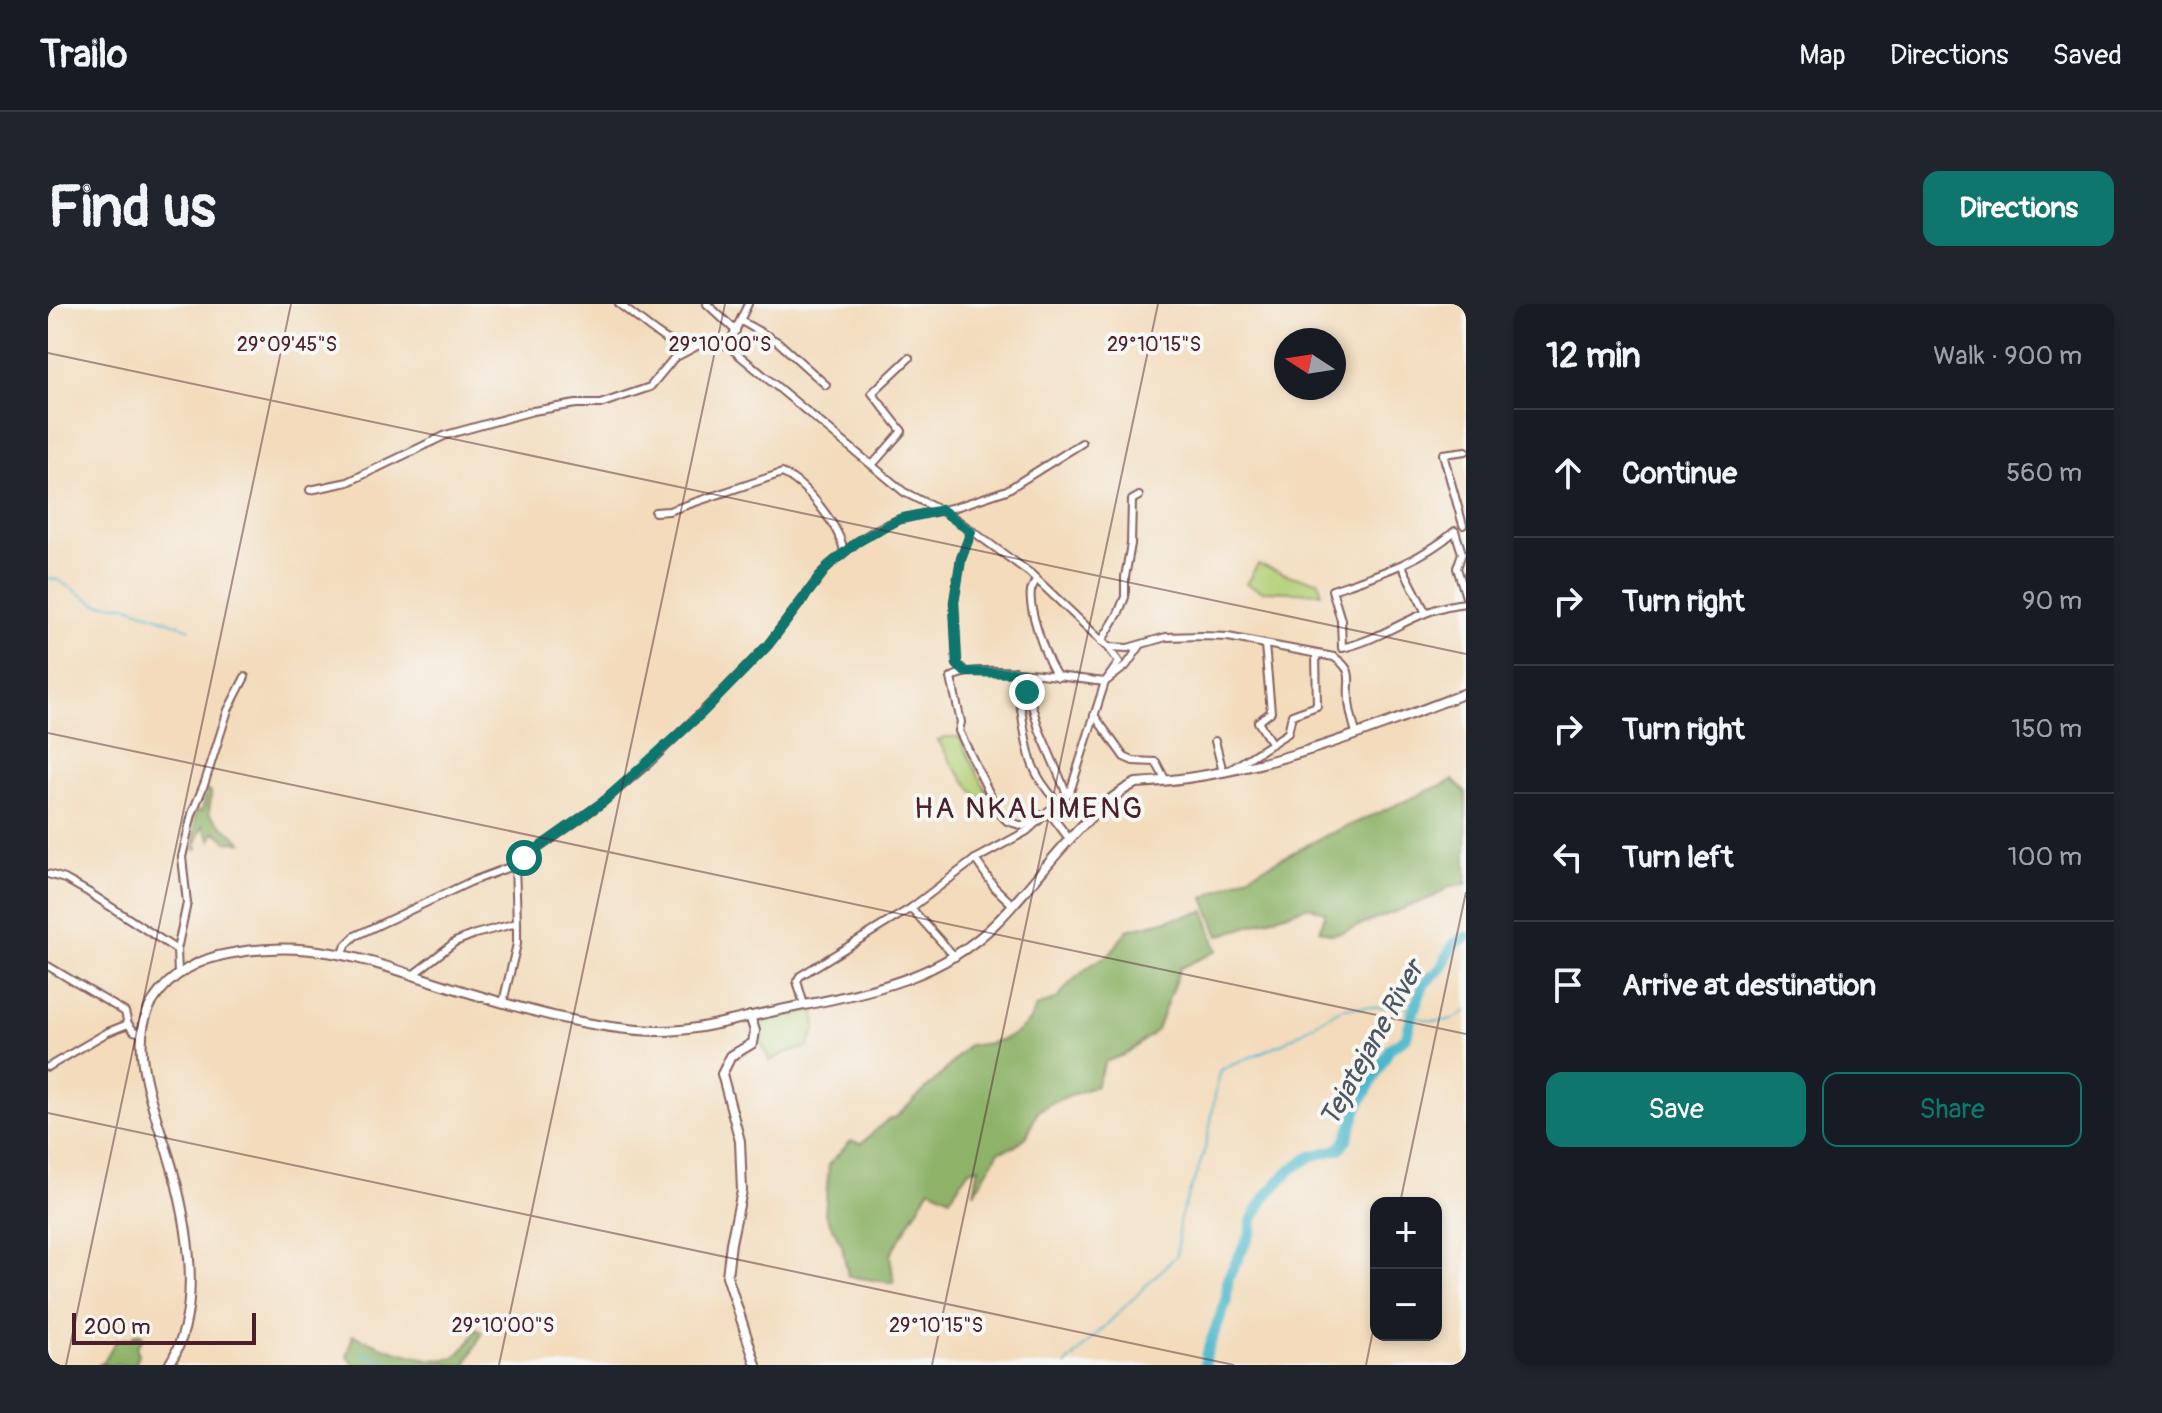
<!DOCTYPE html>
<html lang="en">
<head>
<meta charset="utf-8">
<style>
	body { margin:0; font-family:Pangolin,sans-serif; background:#20242c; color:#f1f3f6 }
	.controls { position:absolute; right:24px; bottom:24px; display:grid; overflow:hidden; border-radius:16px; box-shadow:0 4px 12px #0003 }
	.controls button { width:72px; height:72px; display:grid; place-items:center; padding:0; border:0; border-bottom:2px solid #363941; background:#171b24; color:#f1f3f6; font:40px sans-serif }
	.compass { position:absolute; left:1226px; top:24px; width:72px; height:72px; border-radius:50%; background:#171b24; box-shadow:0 4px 12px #0003; rotate:282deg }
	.scale { position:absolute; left:24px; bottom:20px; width:184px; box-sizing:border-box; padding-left:8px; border:4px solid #4a1f2b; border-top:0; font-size:22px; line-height:28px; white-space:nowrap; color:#4a1f2b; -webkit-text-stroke:6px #f6f6f2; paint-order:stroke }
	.stop { position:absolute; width:24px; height:24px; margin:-18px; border:6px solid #0f766e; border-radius:50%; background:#fff }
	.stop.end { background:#0f766e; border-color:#fff; box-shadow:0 2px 8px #0008 }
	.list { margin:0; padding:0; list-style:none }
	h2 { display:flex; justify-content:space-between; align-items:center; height:104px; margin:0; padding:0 32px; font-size:34px }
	h2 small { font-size:26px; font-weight:400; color:#9ea1a6 }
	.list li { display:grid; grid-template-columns:52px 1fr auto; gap:24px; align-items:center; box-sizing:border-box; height:128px; padding:0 32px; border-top:2px solid #363941 }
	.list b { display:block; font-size:30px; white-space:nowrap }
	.list em { font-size:26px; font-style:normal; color:#9ea1a6 }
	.actions { display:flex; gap:16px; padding:24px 32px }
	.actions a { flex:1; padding:18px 0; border:2px solid #0f766e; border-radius:16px; text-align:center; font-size:28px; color:#0f766e }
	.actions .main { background:#0f766e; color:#fff }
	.icon { flex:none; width:44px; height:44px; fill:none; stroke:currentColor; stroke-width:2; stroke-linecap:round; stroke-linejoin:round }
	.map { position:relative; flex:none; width:1418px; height:1061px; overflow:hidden; border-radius:16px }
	header { display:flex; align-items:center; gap:48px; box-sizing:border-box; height:112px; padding:0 40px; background:#171b24; border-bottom:2px solid #363941 }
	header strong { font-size:38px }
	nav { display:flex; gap:44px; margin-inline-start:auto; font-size:28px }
	.intro { display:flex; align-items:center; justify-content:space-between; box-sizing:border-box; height:192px; padding:0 48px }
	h1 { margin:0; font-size:56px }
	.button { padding:20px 36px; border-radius:16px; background:#0f766e; color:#fff; font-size:28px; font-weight:700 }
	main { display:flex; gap:48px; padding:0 48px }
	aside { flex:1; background:#171b24; border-radius:16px; box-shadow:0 4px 12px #0003 }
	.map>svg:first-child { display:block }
	.green { fill:#b2d077; stroke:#7e7851; stroke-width:2 }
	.forest { fill:#8db268; stroke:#6c684a; stroke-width:2 }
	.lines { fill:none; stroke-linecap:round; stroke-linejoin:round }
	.stream { stroke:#4eb8cc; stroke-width:2 }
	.river { stroke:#4eb8cc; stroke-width:11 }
	.minor-casing { stroke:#85615d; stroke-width:10 }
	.secondary-casing { stroke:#85615d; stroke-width:12 }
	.minor { stroke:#fff; stroke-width:6 }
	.secondary { stroke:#fff; stroke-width:8 }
	.route { stroke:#0f766e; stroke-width:10 }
	.ticks { fill:none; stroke:#4a1f2b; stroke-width:2; stroke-opacity:0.45 }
	.labels { text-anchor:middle; stroke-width:8; stroke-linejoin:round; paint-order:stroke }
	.water-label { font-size:28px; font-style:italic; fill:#4b5563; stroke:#f6f6f2 }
	.quarter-label { font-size:30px; letter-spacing:2px; fill:#4a1f2b; stroke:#f6f6f2 }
	.ticks-label { font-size:20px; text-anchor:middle; fill:#4a1f2b; stroke:#f6f6f2; stroke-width:8; stroke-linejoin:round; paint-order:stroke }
</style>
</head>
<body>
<header>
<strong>Trailo</strong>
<nav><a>Map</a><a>Directions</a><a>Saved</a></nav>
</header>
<div class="intro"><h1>Find us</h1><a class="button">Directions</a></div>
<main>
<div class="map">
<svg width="1418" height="1061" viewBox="0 0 1418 1061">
	<rect width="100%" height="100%" fill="#f6f6f2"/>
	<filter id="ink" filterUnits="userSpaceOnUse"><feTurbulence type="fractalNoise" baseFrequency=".0125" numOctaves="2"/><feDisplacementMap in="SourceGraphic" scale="16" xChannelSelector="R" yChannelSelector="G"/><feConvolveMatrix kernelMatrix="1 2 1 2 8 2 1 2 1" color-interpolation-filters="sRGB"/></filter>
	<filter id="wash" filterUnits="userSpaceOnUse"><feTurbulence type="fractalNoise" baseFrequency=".006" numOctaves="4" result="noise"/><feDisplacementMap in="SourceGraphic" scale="32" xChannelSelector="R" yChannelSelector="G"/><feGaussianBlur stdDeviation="1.8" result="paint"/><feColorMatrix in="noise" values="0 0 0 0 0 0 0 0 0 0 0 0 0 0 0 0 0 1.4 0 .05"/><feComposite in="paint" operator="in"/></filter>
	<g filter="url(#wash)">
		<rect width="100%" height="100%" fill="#f3dbbb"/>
		<g class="green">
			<polygon points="1210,260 1246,273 1271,277 1273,289 1215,287 1198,280"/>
			<polygon points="897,433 911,433 944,498 937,502 904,460 890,436"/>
			<polygon points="767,707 768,724 760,743 737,749 722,757 714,741 712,717"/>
		</g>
		<g class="forest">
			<polygon points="1405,476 1418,489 1418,580 1403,582 1385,593 1295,628 1284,630 1271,626 1278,609 1261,602 1171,632 1156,594 1275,533"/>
			<path d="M159,486L163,488C164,496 161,501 161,508C162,513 188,532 194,539L179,537L167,527L163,536L155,521L148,539L150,544L147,546V506L154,507Z"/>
			<path d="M1157,607L1169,647L1132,664L1109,726L1080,749L1057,758L1048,782L1007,797L989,808L979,832L966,843L951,847L926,889L931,863L921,866L902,894L882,884L842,951L846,979L800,972L794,941L777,910L781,860L803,837L814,839L839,816L848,813L895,769L920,741C947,741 980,731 988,703L1009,695L1023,678L1043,661L1063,649L1079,626Z"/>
			<path d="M429,1025L434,1029L418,1061H307L299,1053L305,1031C328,1041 380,1061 404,1054C415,1049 423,1035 429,1025Z"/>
			<polygon points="87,1030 93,1030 95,1034 88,1043 91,1050 87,1061 49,1061 55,1059 68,1036 83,1035"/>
		</g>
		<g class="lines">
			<g class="stream">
				<polyline points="0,274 8,275 49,300 77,301 142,325"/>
				<polyline points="312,1047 344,1061"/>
				<path d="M1018,1061L1129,951C1131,939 1129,925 1132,914C1141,887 1154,861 1160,832C1165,810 1166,788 1173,766L1237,738L1294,704L1357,702C1371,720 1401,722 1418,707"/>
			</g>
			<polyline class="river" points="1157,1061 1158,1050 1178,998 1180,974 1203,928 1204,916 1218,892 1242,866 1264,852 1291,845 1299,835 1311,800 1342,744 1358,734 1364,711 1376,680 1392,665 1406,640 1418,633"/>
		</g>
	</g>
	<g filter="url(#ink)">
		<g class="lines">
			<defs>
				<g id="minor">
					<path d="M571,0C588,12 617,40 636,42C655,44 659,36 680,42L856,188L905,213L982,269L1060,343L1080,344L1118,333L1153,332L1180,333L1286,353C1308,368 1299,374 1301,395C1301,406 1305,418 1308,429"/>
					<polyline points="659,0 688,27"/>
					<polyline points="693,17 730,38 778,81"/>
					<polyline points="680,42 700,0"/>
					<polyline points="825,160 854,127 824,89 861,54"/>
					<polyline points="262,186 300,178 398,131 485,107 528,100 552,100 602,83 626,54 647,43"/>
					<path d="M607,208L621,207L734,169C758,179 792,223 796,248"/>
					<polyline points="1415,221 1395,150 1418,147"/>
					<polyline points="1354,262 1377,307"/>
					<path d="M988,276C987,277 983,286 983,287C980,305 999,359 1010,373"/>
					<path d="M1418,293L1409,264L1414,249L1407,227C1372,258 1328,271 1284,286L1293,316L1294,344C1340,334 1367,304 1418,299"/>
					<polyline points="1053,338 1070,310 1077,293 1077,273 1083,240 1084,196 1091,192"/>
					<polyline points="1217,341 1223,408 1210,418 1224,440"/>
					<path d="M967,367C968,385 973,400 975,418C981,454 983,469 1009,498"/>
					<polyline points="917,368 909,360 906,298 913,255 923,228"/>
					<polyline points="974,369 991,425 1019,490"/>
					<polyline points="1046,411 1076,453 1085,457 1108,458 1118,477"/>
					<polyline points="1167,437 1175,468"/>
					<polyline points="1185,464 1240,429 1244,411 1269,402 1268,350"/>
					<polyline points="1000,507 1022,536"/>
					<path d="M994,511L975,522L959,517L951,509L911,427L913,418L903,374C925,357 1026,375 1057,378L1071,358L1060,343"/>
					<polyline points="927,555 947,584 965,601"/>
					<polyline points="0,570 17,575 40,588 129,646"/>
					<polyline points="295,650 298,641 307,632 422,578 467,561 555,498 601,459 671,391 720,341 780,262 809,238 829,225 852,215 908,203 959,186 1034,139"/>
					<polyline points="907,653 863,604 926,556 979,527 1022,488 1057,378 1078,362 1092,342"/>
					<polyline points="0,662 77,708 80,720"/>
					<polyline points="130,670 129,646 139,599 134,553 144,510 157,478 180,406 197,373"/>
					<polyline points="366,670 407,638 427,630 469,619 467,561"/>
					<polyline points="455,698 469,640 469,619"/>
					<polyline points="756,701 749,677 752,672 863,604"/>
					<polyline points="0,763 60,728 80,720 86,727 93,729"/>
				</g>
				<g id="secondary">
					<polyline points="702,712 707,727 705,739 683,752 674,770 692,837 694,887 683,939 679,972 708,1061"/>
					<path d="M121,1061C155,1007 141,926 125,867C112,818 75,743 105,697C123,669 153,654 185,649C273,633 332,662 415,687C478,706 543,725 609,727C646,728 683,716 718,709C800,691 886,682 948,619C988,580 1039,502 1088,479C1205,473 1309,431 1418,389"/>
				</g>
			</defs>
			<use href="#minor" class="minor-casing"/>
			<use href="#secondary" class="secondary-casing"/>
			<use href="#minor" class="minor"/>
			<use href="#secondary" class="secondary"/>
		</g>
	</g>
	<g class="lines" filter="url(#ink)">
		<polyline class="route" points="476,554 555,498 654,409 720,341 780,262 809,238 852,215 894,206 923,228 913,255 906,298 909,360 917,368 974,369 979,388"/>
	</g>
	<path class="ticks" d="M0,49L1418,350M0,429L1418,730M0,809L1186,1061M1352,899L1418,588M18,1061L243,0M451,1061L677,0M884,1061L1110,0M1318,1061L1328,1012"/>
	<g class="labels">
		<g class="water-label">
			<text transform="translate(1323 739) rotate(-61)" y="10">Tejatejane River</text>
		</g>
		<g class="quarter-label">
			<text x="981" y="514">HA NKALIMENG</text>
		</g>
	</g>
	<g class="ticks-label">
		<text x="239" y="47">29°09'45"S</text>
		<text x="672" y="47">29°10'00"S</text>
		<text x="1106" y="47">29°10'15"S</text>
		<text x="455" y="1028">29°10'00"S</text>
		<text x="888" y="1028">29°10'15"S</text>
	</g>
</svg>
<div class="controls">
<button>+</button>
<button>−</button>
</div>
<svg class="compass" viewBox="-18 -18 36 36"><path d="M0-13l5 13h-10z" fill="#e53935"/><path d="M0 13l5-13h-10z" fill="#9ea1a6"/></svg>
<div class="scale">200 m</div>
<div class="stop" style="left:476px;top:554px"></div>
<div class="stop end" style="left:979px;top:388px"></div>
</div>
<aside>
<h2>12 min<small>Walk · 900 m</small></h2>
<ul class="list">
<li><svg class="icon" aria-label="ahead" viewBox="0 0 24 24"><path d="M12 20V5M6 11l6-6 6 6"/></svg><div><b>Continue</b></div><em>560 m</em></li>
<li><svg class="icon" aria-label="right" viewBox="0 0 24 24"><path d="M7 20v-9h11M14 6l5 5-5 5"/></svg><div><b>Turn right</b></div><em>90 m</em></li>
<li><svg class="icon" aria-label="right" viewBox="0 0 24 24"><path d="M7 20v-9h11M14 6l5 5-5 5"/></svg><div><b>Turn right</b></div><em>150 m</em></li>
<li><svg class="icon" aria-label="left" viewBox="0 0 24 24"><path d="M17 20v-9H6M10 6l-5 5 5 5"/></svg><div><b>Turn left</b></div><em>100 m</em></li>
<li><svg class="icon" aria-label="arrive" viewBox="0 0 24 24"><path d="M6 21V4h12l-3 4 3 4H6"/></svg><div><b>Arrive at destination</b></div></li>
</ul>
<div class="actions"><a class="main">Save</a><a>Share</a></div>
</aside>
</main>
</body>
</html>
